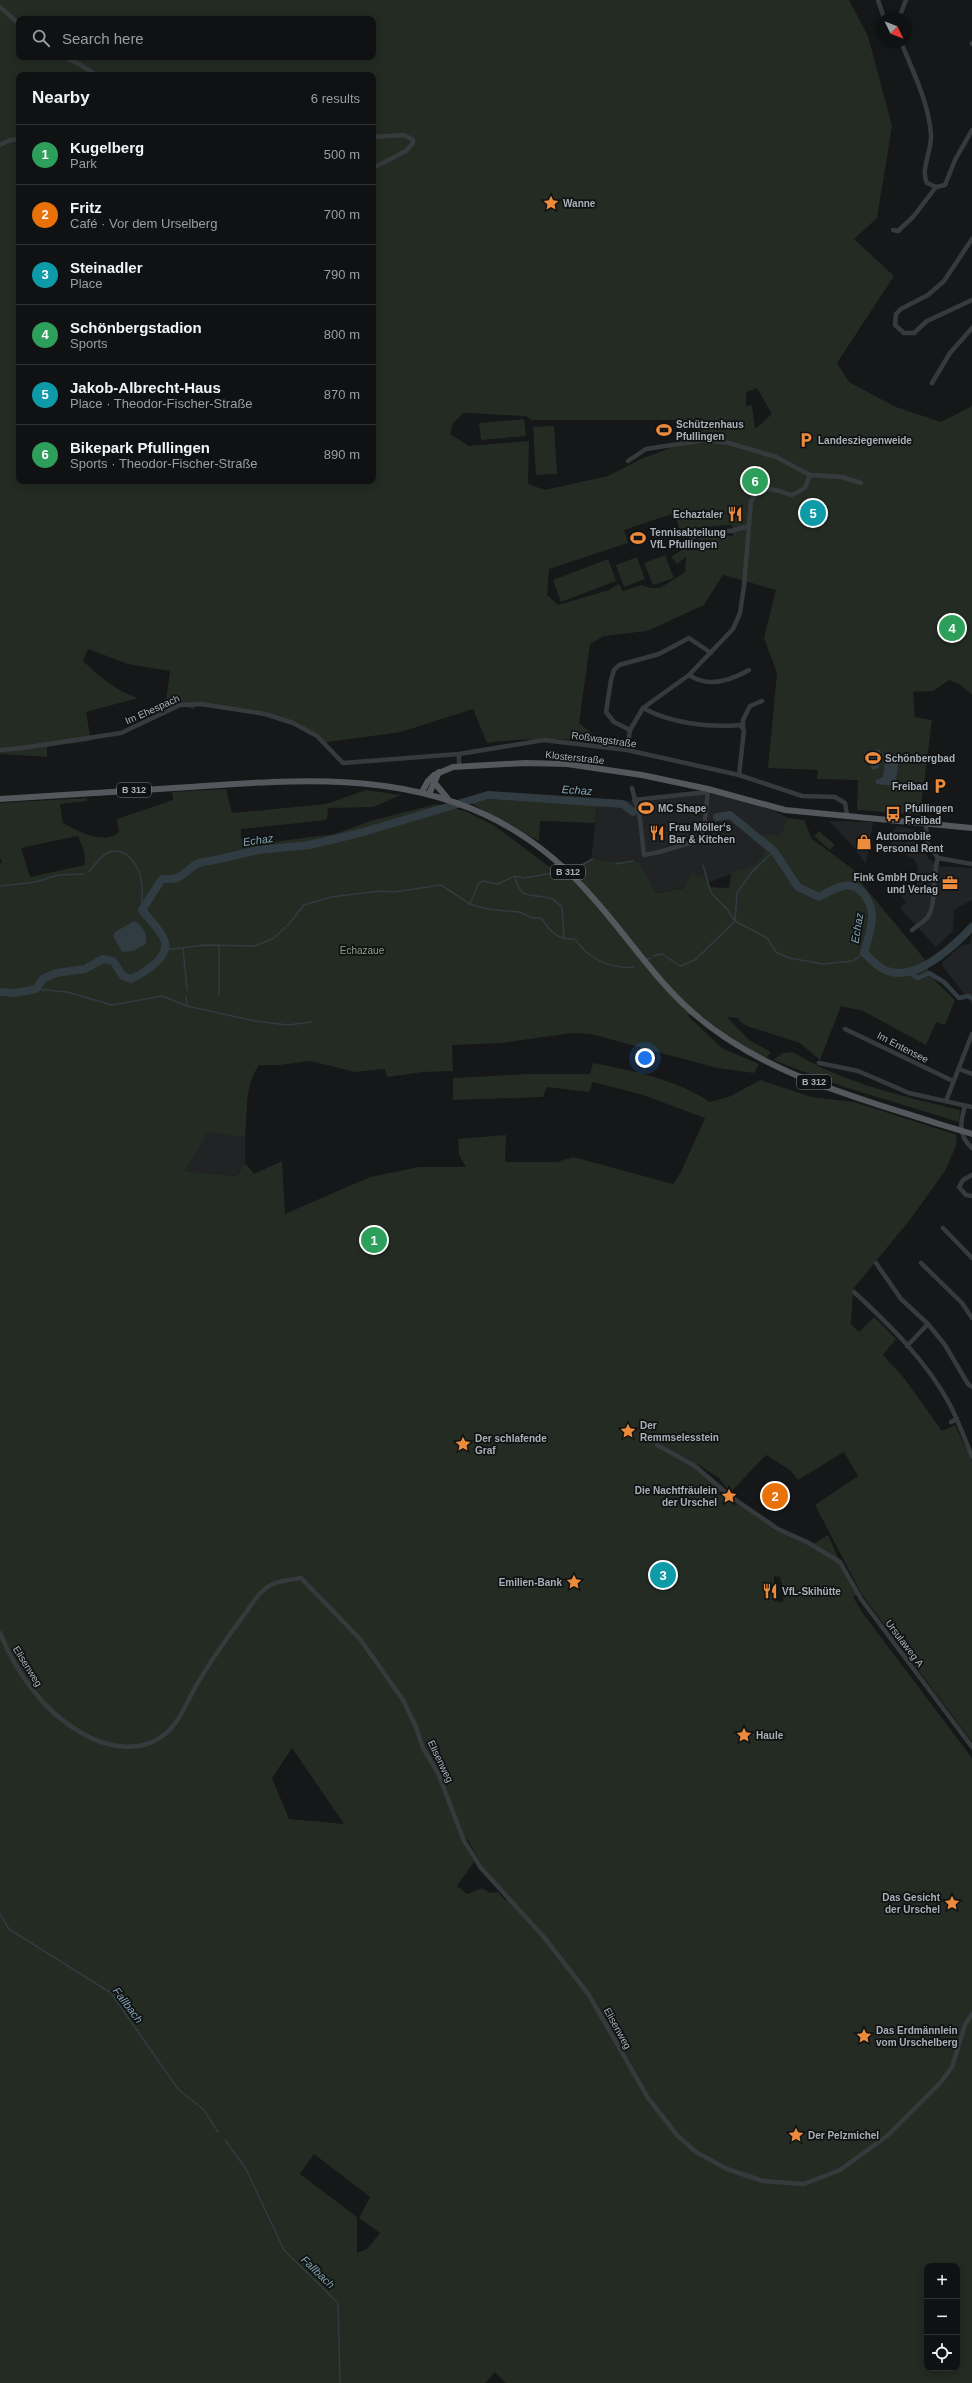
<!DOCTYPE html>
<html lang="en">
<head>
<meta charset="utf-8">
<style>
	body { margin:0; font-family:Helvetica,sans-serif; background:#1e1f20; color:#f1f3f6 }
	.controls { position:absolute; right:12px; bottom:12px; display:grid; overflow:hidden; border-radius:8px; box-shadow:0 2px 10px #0003 }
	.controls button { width:36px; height:36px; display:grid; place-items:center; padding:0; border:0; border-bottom:1px solid #303132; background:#101112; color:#f1f3f6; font:20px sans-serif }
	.compass { position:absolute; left:876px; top:12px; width:36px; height:36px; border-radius:50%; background:#101112; box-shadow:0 2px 10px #0003; rotate:133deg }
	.you { position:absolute; left:645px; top:1058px; width:14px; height:14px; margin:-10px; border:3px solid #fff; border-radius:50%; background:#1a73e8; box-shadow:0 0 0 6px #1a73e833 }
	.badge { display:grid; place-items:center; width:26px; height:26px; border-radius:50%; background:#eb8b3b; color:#fff; font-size:13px; font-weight:700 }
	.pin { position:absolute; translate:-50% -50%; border:2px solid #fff; box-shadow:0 1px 4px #0006 }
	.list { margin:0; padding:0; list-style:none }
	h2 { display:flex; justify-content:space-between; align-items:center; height:52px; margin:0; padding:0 16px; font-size:17px }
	h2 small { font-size:13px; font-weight:400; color:#9c9d9f }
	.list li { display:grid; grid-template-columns:26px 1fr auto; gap:12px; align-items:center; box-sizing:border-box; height:60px; padding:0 16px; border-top:1px solid #303132 }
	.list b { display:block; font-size:15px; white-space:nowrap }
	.list p { margin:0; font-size:13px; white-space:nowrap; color:#9c9d9f }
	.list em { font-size:13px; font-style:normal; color:#9c9d9f }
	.icon { flex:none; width:22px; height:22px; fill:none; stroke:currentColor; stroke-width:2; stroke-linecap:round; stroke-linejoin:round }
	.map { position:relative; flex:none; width:972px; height:2383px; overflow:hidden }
	.search { position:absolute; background:#101112; box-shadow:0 2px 10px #0003; left:16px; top:16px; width:360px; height:44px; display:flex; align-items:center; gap:10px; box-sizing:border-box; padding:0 14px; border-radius:8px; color:#9c9d9f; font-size:15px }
	.panel { position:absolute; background:#101112; box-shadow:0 2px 10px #0003; left:16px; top:72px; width:360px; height:412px; border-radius:8px }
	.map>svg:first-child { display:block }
	.built { fill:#222325 }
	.green { fill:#232b23; fill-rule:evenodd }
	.water { fill:#303c41 }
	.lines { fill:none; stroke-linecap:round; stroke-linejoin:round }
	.stream { stroke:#303c41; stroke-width:1.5 }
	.canal { stroke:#303c41; stroke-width:4.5 }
	.river { stroke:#303c41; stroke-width:8 }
	.minor { stroke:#373a3d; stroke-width:4.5 }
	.major { stroke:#54575c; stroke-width:6 }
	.major-bridge { stroke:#54575c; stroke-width:6 }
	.labels { text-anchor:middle; stroke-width:3.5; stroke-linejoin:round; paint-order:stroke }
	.shield { fill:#111213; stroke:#7b8186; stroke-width:1 }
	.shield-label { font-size:9px; font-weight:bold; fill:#a9b1b8 }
	.poi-label { font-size:10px; font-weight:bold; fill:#a9b1b8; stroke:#111213; text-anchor:start }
	.street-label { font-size:10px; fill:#a9b1b8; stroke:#111213 }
	.park-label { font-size:10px; fill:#86a281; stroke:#111213 }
	.water-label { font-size:11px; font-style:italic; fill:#81a5b1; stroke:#111213 }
</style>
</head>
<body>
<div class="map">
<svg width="972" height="2383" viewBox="0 0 972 2383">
	<rect width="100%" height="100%" fill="#161718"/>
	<g class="built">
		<polygon points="709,792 773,810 788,818 782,836 769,835 765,853 760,860 747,868 704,884 643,895 590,870 598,799 632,801"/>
		<polygon points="829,821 873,822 866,864 851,844"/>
		<polygon points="897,826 916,830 920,847 929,859 940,866 972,868 972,900 954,910 953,931 936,947 900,908 906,902 900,894 903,889 916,890 918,867 914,859 891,848 893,832"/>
		<polygon points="972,931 972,1004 941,964 960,946 970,944"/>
		<polygon points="208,1131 245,1137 245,1163 237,1176 185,1171"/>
	</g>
	<g class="green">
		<path d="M0,0H849L868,36L892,126L877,218L854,239L894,276L837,363L849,382L896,407L941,422L972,406V695L961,685L949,680L933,691L913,692L915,717L932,720L920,815L857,810L858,780L817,779L818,770L768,768L777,673L764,638L776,590L723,575L704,605L647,631L604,636L590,644L579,723L603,742C563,738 526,738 487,743L473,709L401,732L328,742L325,744L306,729L265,714L201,704L193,709L166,701L170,671L128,664L88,649L83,661C99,676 116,691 138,698L86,712L91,741L47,747V757L0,754ZM19,19H373V57H19ZM19,75H373V481H19ZM757,388L772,414L755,429L752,405L746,406V392ZM464,413L526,416L531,420H696L697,438L641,459L608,476L545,490L528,484L529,441L469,446L450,434L453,423ZM675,513L679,529L732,525L733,536L702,537L671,557L677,564L686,557L685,572L660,588H650L642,585L623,591L619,584L609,590L558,605L547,595L549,569L628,543L624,530Z"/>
		<polygon points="524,419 526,436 481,440 479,423"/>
		<polygon points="554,426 557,474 536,475 533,427"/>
		<polygon points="665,555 674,578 653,585 644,563"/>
		<polygon points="637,557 645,579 624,587 616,565"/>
		<polygon points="608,559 616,581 561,602 553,580"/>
		<path d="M226,789L232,813L326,804L366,790L401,795L373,807L328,808L327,820L241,829V839L272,842L335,834L370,821L437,804L465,811L495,826L551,868L556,874C568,866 578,868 591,858L610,862H639L656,893L684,888L691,873L707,879L710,887L729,888L731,873C743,869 762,865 765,850L750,838L752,835H781L788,818L804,820L812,839L861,875L863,885L927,962H923L936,982L955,1000L945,1025L936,1022L926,1045L863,1011L841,1006L820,1060L800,1043L747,1026L739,1021V1018L727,1017L749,1040L771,1052L766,1058L735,1042L702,1016L687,1015L722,1048L759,1064L754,1073L717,1068L591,1034L573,1033L501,1043L452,1045L453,1071L423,1072L387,1077L385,1069L355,1072L310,1061L280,1065H259C244,1087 248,1111 245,1137L208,1132L185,1171L237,1176L245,1163L254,1174L282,1161L285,1214L370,1177L419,1167H466L459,1155L458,1139L506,1135L505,1162H557L573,1157L673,1184L681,1172L705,1118L643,1095L593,1082L589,1092L547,1087L543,1097L453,1100V1078L530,1074H590L593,1063C634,1071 675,1079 710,1102L731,1096L760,1080L812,1097L854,1102L957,1135L956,1146L945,1171L909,1221L853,1289L851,1324L859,1332L874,1317L896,1339L883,1355L904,1378L942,1431L955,1425L972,1461V1742L862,1595L815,1505L858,1476L844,1452L798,1480L790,1470L766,1455L728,1495L778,1529L812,1545L828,1535L840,1562L858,1594L853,1597L862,1612L972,1758V2383H506L495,2372L485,2383H0V863H2L0,858V803L87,798V801L60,804L63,823C79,831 102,846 119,832L117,819L173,800L172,792ZM78,836L84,850L85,865L30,877L21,848ZM697,1464L719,1478L728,1490V1494L695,1466ZM774,1576L780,1577L784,1592L783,1602L774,1601L773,1597L776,1588L774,1586ZM292,1748L344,1824L289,1819L272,1778ZM467,1839L484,1869L509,1897L505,1900L498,1892L490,1893L482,1888L467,1894L457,1886L474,1862L462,1842ZM314,2154L370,2197L359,2218L380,2233L367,2249L357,2253V2217L300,2174ZM927,2266H957V2368H927Z"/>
		<polygon points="482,799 597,804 595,823 540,821 539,841 470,803"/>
		<polygon points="819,831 835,845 830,850 814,836"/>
		<path d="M793,1052C843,1083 902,1096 960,1110L959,1122L844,1087L773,1060L783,1053Z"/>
	</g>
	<g class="water">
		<polygon points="878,749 881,751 879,768 872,770 866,753"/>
		<polygon points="886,753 900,754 895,786 876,784 875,780 883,777"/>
		<path d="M134,921C143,925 148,935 146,944L133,951L122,952L113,936L115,932Z"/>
	</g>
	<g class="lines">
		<g class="stream">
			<polyline points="774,851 752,872 737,893 735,921 767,938 776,952 789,958 823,964 853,961 864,953"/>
			<polyline points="616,864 633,861"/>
			<polyline points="578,867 593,859"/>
			<path d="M89,871C94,866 101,856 107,853C127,844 141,869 142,885C143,893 141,902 142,910"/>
			<path d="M515,877C521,903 534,892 552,899C556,901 559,905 562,907L564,939"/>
			<polyline points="1,886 35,882 59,875 84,874"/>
			<polyline points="470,904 479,883 483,881 498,884 515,876 524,878 553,873"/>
			<polyline points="219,945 219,995"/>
			<polyline points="183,948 187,990"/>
			<path d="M165,950L205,945L255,946L274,938L289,924L304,905L331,897L379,891L394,892L441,885L470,904L487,909L519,912L533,918H541C551,932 557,940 574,939C580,944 584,951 590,955C602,964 620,969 634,967"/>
			<polyline points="653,956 662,954 680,966 695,960 735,921 727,909 711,893 703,865"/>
			<polyline points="646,960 651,958"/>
			<polyline points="36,989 67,992 112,1005 162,996 187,1006 255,1021 288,1025 311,1022"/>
			<polyline points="186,996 187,1006"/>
			<polyline points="0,1914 9,1929 111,1993 178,2089 204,2110 218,2132"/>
			<polyline points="225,2140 246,2169 284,2250 338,2303 340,2383"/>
		</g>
		<polyline class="canal" points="910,973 918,978 929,973 944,982 959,998 968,996 972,998"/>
		<g class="river">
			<path d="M717,817L730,815L774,851L798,887L819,897C837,887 855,876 867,899C870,904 872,910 872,916C872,928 867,942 864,953C870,958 876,965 883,969C913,985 953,947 972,927"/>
			<path d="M0,992L15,993L36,989L43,979L56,973L85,969L103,959L113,961L123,976L131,979C144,973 174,955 163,937C158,927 149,919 142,910L162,879C167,879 175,880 179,877C191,870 195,861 210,861L259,850L309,845L360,833L488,795L623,804L633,812"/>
		</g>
		<g class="minor">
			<polyline points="878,0 884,18"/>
			<polyline points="0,7 19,24"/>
			<polyline points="899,18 906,0"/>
			<path d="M901,42C913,72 929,103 931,135C932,150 920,170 927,183L936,187L945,185L955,160L972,130"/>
			<polyline points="972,43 972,44"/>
			<polyline points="64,57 79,64 96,75"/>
			<polyline points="373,137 404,135 413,140 413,143 406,151 373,168"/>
			<polyline points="0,145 10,140 19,139"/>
			<polyline points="893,230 898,231 913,217 936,187"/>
			<polyline points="972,239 944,281 928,295 901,309 896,314 895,325 904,333 914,333 927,321 972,300"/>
			<polyline points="932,383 950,353 972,328"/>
			<polyline points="628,461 646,449 705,440 729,443 776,457 810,475 842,477 861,483"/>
			<polyline points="686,543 701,531 731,531 749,526"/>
			<path d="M689,675C708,688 730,681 749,670"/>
			<path d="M643,708C670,723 709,728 740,725L744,730L739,775"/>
			<polyline points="743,728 743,720 750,706 762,701"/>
			<polyline points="630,730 614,722 606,712 611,680 614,670 619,665 659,654 689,638 711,653"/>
			<polyline points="0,750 22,748 121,733 180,705 201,704 265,714 293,723 317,736 343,763 459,754 544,740 627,750 739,775 802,796 835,797 845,803 847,815"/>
			<path d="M627,750L630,730L643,708L689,675L733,629L740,613L744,586L751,501C764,482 773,490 792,495L805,488L810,475"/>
			<polyline points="459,754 459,766"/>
			<polyline points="632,788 640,819 644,855 659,852 700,840 704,830 708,789"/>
			<polyline points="634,800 707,792"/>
			<polyline points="926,824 927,843 938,858 972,864"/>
			<path d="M912,930C917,926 923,922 927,918C937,906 932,874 938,858"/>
			<polyline points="845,1029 953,1081"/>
			<polyline points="819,1063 858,1071 909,1093 972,1107"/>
			<polyline points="959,1069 972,1074"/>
			<polyline points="946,1101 972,1034"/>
			<path d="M965,1106C960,1123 958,1135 972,1148"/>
			<polyline points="972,1175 963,1180 959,1187 966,1195 972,1196"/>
			<polyline points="943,1228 972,1258"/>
			<polyline points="876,1263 901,1299 928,1324 945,1345 968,1384 972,1387"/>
			<polyline points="921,1263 962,1303 972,1318"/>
			<path d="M854,1292C890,1325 926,1361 949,1403C958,1420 965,1439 972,1457"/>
			<polyline points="907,1346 928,1324"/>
			<polyline points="951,1422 957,1419"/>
			<polyline points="657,1445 695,1466 730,1496 778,1529 807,1542 840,1562 861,1599 972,1747"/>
			<path d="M0,1633C16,1672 43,1711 80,1732C105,1747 139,1755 165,1734C179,1723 187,1702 196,1686C211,1660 229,1635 247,1611C252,1604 257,1595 264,1590C273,1581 289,1580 301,1578L360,1639L403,1700L416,1727L423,1748L438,1773L464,1841L481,1868L543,1936L589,1995L648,2098L677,2135L696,2152L727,2169L763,2181L804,2184L840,2170L887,2136L941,2082L952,2067L965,2025L972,2014"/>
		</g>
		<g class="major">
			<polyline points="434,782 448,799"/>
			<polyline points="422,792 428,781 434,775 453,767 525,763 567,764 642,775 708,789 785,810 972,828"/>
			<polyline points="429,794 439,772"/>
			<path d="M0,799C63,795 127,791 190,787C290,780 393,771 486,815C528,835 564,864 594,899C627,936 654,978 691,1011C760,1073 853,1096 939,1124"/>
		</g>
		<polyline class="major-bridge" points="939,1124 972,1134"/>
	</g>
	<defs>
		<symbol id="sight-bare" viewBox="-9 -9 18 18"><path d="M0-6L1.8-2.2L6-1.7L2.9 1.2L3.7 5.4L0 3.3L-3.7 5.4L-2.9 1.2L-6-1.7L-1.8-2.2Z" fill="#eb8b3b" stroke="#111213" stroke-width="2.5" paint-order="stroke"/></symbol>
		<symbol id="stadium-bare" viewBox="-9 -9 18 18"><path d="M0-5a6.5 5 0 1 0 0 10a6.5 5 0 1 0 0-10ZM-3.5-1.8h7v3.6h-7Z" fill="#eb8b3b" stroke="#111213" stroke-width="2.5" paint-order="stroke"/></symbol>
		<symbol id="parking-bare" viewBox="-9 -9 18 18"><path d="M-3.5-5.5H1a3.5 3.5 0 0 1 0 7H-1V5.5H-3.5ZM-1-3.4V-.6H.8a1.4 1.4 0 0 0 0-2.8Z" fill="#eb8b3b" stroke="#111213" stroke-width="2.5" paint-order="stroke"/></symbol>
		<symbol id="restaurant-bare" viewBox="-9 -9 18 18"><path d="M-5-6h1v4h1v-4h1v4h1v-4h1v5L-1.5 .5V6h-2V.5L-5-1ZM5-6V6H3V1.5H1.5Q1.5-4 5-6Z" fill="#eb8b3b" stroke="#111213" stroke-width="2.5" paint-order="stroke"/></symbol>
		<symbol id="bus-bare" viewBox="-9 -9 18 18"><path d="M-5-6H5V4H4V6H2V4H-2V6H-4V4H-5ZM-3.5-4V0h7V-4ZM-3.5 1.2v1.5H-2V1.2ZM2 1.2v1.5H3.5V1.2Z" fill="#eb8b3b" stroke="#111213" stroke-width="2.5" paint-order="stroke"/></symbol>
		<symbol id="shop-bare" viewBox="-9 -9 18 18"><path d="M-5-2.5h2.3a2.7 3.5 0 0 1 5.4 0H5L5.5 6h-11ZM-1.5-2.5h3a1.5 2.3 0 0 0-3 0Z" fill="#eb8b3b" stroke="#111213" stroke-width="2.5" paint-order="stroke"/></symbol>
		<symbol id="office-bare" viewBox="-9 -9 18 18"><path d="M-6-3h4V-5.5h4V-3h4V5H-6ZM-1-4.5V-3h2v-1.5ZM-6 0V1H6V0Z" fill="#eb8b3b" stroke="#111213" stroke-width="2.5" paint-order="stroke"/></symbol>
	</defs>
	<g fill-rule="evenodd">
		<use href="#sight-bare" x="540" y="192" width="22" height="22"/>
		<use href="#stadium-bare" x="653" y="419" width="22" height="22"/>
		<use href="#parking-bare" x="795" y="429" width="22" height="22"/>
		<use href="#restaurant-bare" x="724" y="503" width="22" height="22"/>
		<use href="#stadium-bare" x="627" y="527" width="22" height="22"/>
		<use href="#stadium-bare" x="862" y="747" width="22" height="22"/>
		<use href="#parking-bare" x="929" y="775" width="22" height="22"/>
		<use href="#stadium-bare" x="635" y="797" width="22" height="22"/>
		<use href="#bus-bare" x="882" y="803" width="22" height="22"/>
		<use href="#restaurant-bare" x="646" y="822" width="22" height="22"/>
		<use href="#shop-bare" x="853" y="831" width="22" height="22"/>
		<use href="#office-bare" x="939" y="872" width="22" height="22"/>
		<use href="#sight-bare" x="617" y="1420" width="22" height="22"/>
		<use href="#sight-bare" x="452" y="1433" width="22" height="22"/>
		<use href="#sight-bare" x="718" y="1485" width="22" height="22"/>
		<use href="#sight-bare" x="563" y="1571" width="22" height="22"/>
		<use href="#restaurant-bare" x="759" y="1580" width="22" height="22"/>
		<use href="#sight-bare" x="733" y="1724" width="22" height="22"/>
		<use href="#sight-bare" x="941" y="1892" width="22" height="22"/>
		<use href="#sight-bare" x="853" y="2025" width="22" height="22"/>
		<use href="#sight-bare" x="785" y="2124" width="22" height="22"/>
	</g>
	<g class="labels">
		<g class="shield">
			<rect x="117" y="783" width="34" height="14" rx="3"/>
			<rect x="551" y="865" width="34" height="14" rx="3"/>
			<rect x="797" y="1075" width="34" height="14" rx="3"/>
		</g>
		<g class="shield-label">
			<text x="134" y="793">B 312</text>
			<text x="568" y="875">B 312</text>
			<text x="814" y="1085">B 312</text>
		</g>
		<g class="poi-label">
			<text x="563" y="207">Wanne</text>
			<text x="676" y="428">Schützenhaus<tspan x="676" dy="12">Pfullingen</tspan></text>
			<text x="818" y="444">Landesziegenweide</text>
			<text x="723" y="518" text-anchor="end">Echaztaler</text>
			<text x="650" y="536">Tennisabteilung<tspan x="650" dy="12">VfL Pfullingen</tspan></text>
			<text x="885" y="762">Schönbergbad</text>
			<text x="928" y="790" text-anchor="end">Freibad</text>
			<text x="658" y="812">MC Shape</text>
			<text x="905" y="812">Pfullingen<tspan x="905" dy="12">Freibad</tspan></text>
			<text x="669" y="831">Frau Möller‘s<tspan x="669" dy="12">Bar &amp; Kitchen</tspan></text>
			<text x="876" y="840">Automobile<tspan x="876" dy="12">Personal Rent</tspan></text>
			<text x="938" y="881" text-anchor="end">Fink GmbH Druck<tspan x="938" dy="12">und Verlag</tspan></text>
			<text x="640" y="1429">Der<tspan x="640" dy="12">Remmselesstein</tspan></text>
			<text x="475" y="1442">Der schlafende<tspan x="475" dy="12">Graf</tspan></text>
			<text x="717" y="1494" text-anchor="end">Die Nachtfräulein<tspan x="717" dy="12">der Urschel</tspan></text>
			<text x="562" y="1586" text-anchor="end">Emilien-Bank</text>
			<text x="782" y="1595">VfL-Skihütte</text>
			<text x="756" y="1739">Haule</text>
			<text x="940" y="1901" text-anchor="end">Das Gesicht<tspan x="940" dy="12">der Urschel</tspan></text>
			<text x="876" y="2034">Das Erdmännlein<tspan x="876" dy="12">vom Urschelberg</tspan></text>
			<text x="808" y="2139">Der Pelzmichel</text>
		</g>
		<g class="street-label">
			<text transform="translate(152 709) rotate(-24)" y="4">Im Ehespach</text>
			<text transform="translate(604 739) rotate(8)" y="4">Roßwagstraße</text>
			<text transform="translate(575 757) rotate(6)" y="4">Klosterstraße</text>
			<text transform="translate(903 1047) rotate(27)" y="4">Im Entensee</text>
			<text transform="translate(905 1643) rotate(53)" y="4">Ursulaweg A</text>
			<text transform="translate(28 1666) rotate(58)" y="4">Elisenweg</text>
			<text transform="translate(441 1761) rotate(64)" y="4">Elisenweg</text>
			<text transform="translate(618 2028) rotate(61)" y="4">Elisenweg</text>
		</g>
		<g class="park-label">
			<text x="362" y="954">Echazaue</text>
		</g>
		<g class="water-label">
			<text transform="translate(577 790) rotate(4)" y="4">Echaz</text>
			<text transform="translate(258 840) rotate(-8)" y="4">Echaz</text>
			<text transform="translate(857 928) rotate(-81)" y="4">Echaz</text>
			<text transform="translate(128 2005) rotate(53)" y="4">Fallbach</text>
			<text transform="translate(318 2272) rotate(44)" y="4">Fallbach</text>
		</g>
	</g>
</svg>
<div class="controls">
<button>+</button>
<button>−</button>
<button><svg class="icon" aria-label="locate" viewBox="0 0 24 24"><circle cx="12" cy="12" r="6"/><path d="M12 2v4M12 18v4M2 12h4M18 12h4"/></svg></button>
</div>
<svg class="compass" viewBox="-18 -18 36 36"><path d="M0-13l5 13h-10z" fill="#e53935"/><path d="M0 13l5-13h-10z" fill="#9c9d9f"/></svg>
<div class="you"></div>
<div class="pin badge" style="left:374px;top:1240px;background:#2e9e5b">1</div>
<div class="pin badge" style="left:775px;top:1496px;background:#e8710a">2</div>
<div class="pin badge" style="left:663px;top:1575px;background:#0f9aa8">3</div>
<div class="pin badge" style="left:952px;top:628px;background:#2e9e5b">4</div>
<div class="pin badge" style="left:813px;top:513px;background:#0f9aa8">5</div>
<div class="pin badge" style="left:755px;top:481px;background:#2e9e5b">6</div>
<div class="search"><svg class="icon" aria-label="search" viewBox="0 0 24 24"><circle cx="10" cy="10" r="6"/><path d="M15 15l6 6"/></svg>Search here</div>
<section class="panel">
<h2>Nearby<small>6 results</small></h2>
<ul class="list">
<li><span class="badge" style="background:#2e9e5b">1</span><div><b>Kugelberg</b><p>Park</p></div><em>500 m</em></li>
<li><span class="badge" style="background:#e8710a">2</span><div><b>Fritz</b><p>Café · Vor dem Urselberg</p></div><em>700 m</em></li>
<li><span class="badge" style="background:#0f9aa8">3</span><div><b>Steinadler</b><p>Place</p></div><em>790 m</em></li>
<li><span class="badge" style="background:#2e9e5b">4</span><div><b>Schönbergstadion</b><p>Sports</p></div><em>800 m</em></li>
<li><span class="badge" style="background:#0f9aa8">5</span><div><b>Jakob-Albrecht-Haus</b><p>Place · Theodor-Fischer-Straße</p></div><em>870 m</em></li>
<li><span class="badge" style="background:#2e9e5b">6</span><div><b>Bikepark Pfullingen</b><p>Sports · Theodor-Fischer-Straße</p></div><em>890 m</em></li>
</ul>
</section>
</div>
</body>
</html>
